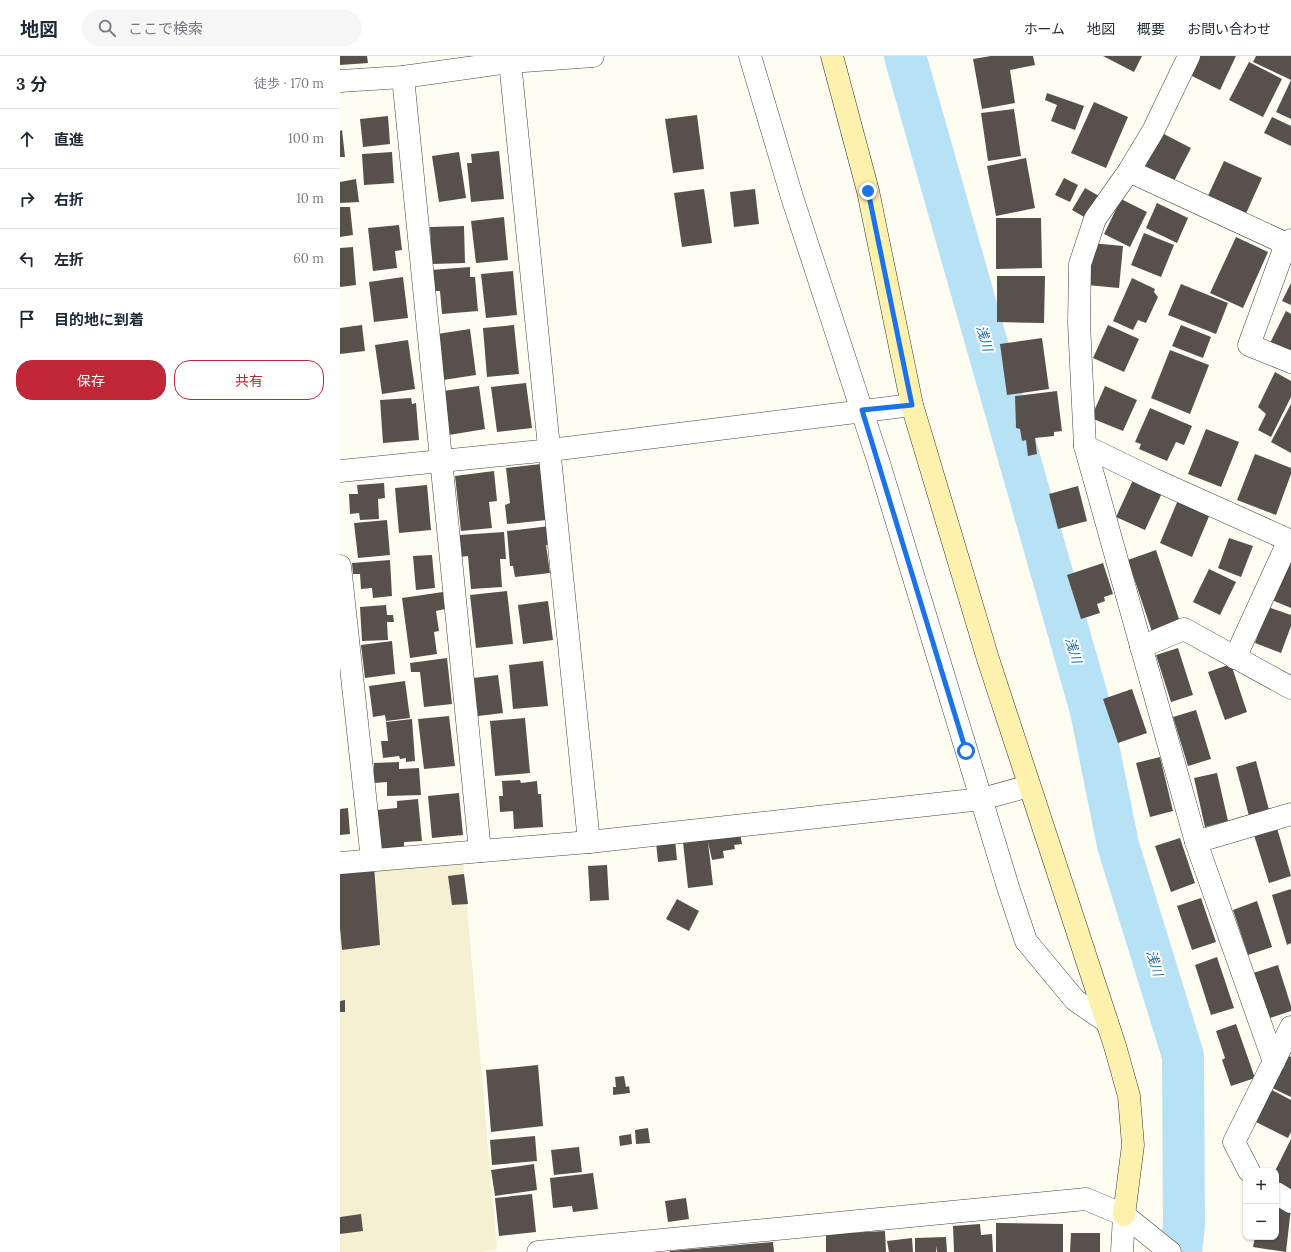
<!DOCTYPE html>
<html lang="ja">
<head>
<meta charset="utf-8">
<style>
	body { margin:0; font-family:Lora,"Noto Sans JP",serif; background:#f6f6f7; color:#1f2937 }
	.controls { position:absolute; right:12px; bottom:12px; display:grid; overflow:hidden; border-radius:8px; box-shadow:0 1px 3px #0004 }
	.controls button { width:36px; height:36px; display:grid; place-items:center; padding:0; border:0; border-bottom:1px solid #e0e1e3; background:#fff; color:#1f2937; font:20px sans-serif }
	.stop { position:absolute; width:12px; height:12px; margin:-9px; border:3px solid #1a73e8; border-radius:50%; background:#fff }
	.stop.end { background:#1a73e8; border-color:#fff; box-shadow:0 1px 4px #0008 }
	.list { margin:0; padding:0; list-style:none }
	h2 { display:flex; justify-content:space-between; align-items:center; height:52px; margin:0; padding:0 16px; font-size:17px }
	h2 small { font-size:13px; font-weight:400; color:#747a83 }
	.list li { display:grid; grid-template-columns:26px 1fr auto; gap:12px; align-items:center; box-sizing:border-box; height:60px; padding:0 16px; border-top:1px solid #e0e1e3 }
	.list b { display:block; font-size:15px; white-space:nowrap }
	.list em { font-size:13px; font-style:normal; color:#747a83 }
	.actions { display:flex; gap:8px; padding:12px 16px }
	.actions a { flex:1; padding:9px 0; border:1px solid #c02837; border-radius:16px; text-align:center; font-size:14px; color:#c02837 }
	.actions .main { background:#c02837; color:#fff }
	.icon { flex:none; width:22px; height:22px; fill:none; stroke:currentColor; stroke-width:2; stroke-linecap:round; stroke-linejoin:round }
	.map { position:relative; flex:none; width:951px; height:1196px; overflow:hidden }
	header { display:flex; align-items:center; gap:24px; box-sizing:border-box; height:56px; padding:0 20px; background:#fff; border-bottom:1px solid #e0e1e3 }
	header strong { font-size:19px }
	nav { display:flex; gap:22px; margin-inline-start:auto; font-size:14px }
	.search { width:280px; height:36px; background:#f6f6f7; display:flex; align-items:center; gap:10px; box-sizing:border-box; padding:0 14px; border-radius:22px; color:#747a83; font-size:15px }
	main { display:flex }
	aside { flex:1; background:#fff }
	.map>svg:first-child { display:block }
	.farmland { fill:#f5f0d2 }
	.lines { fill:none; stroke-linecap:round; stroke-linejoin:round }
	.river { stroke:#b7e2f6; stroke-width:42 }
	.building { fill:#58504c }
	.street-casing { stroke:#434343; stroke-width:23 }
	.secondary-casing { stroke:#323232; stroke-width:23 }
	.street { stroke:#fff; stroke-width:22 }
	.secondary { stroke:#fef1ae; stroke-width:22 }
	.route { stroke:#1a73e8; stroke-width:5 }
	.labels { text-anchor:middle; stroke-width:4; stroke-linejoin:round; paint-order:stroke }
	.water-label { font-size:13px; font-style:italic; fill:#196da2; stroke:#fff }
</style>
</head>
<body>
<header>
<strong>地図</strong>
<div class="search"><svg class="icon" aria-label="search" viewBox="0 0 24 24"><circle cx="10" cy="10" r="6"/><path d="M15 15l6 6"/></svg>ここで検索</div>
<nav><a>ホーム</a><a>地図</a><a>概要</a><a>お問い合わせ</a></nav>
</header>
<main>
<aside>
<h2>3 分<small>徒歩 · 170 m</small></h2>
<ul class="list">
<li><svg class="icon" aria-label="ahead" viewBox="0 0 24 24"><path d="M12 20V5M6 11l6-6 6 6"/></svg><div><b>直進</b></div><em>100 m</em></li>
<li><svg class="icon" aria-label="right" viewBox="0 0 24 24"><path d="M7 20v-9h11M14 6l5 5-5 5"/></svg><div><b>右折</b></div><em>10 m</em></li>
<li><svg class="icon" aria-label="left" viewBox="0 0 24 24"><path d="M17 20v-9H6M10 6l-5 5 5 5"/></svg><div><b>左折</b></div><em>60 m</em></li>
<li><svg class="icon" aria-label="arrive" viewBox="0 0 24 24"><path d="M6 21V4h12l-3 4 3 4H6"/></svg><div><b>目的地に到着</b></div></li>
</ul>
<div class="actions"><a class="main">保存</a><a>共有</a></div>
</aside>
<div class="map">
<svg width="951" height="1196" viewBox="0 0 951 1196">
	<rect width="100%" height="100%" fill="#fffcf2"/>
	<polygon class="farmland" points="123,805 157,1194 140,1196 0,1196 0,814"/>
	<g class="lines">
		<polyline class="river" points="565,0 751,655 778,789 843,1000 844,1169 841,1196"/>
	</g>
	<g class="building">
		<polygon points="0,0 27,0 28,7 0,9"/>
		<polygon points="651,0 693,0 695,9 670,14 675,47 642,53 633,3"/>
		<polygon points="763,0 802,0 794,16"/>
		<polygon points="859,0 896,0 880,34 850,19"/>
		<polygon points="916,0 951,0 951,63 936,56 951,24 913,6"/>
		<polygon points="909,6 942,23 923,61 889,44"/>
		<polygon points="707,37 744,50 735,74 711,65 717,49 705,44"/>
		<polygon points="754,46 788,61 766,112 731,97"/>
		<polygon points="674,53 681,100 648,105 641,57"/>
		<polygon points="357,59 364,113 333,117 325,63"/>
		<polygon points="48,60 50,88 23,91 20,63"/>
		<polygon points="932,61 951,70 951,90 924,77"/>
		<polygon points="2,74 5,101 0,101 0,75"/>
		<polygon points="822,77 851,92 834,125 805,110"/>
		<polygon points="159,95 164,143 131,146 127,107 132,107 131,98"/>
		<polygon points="52,96 54,127 24,129 22,98"/>
		<polygon points="119,96 126,142 99,146 92,100"/>
		<polygon points="686,102 695,152 656,160 647,110"/>
		<polygon points="884,105 922,122 904,162 866,144"/>
		<polygon points="724,122 738,129 730,146 715,139"/>
		<polygon points="16,123 19,146 0,147 0,126"/>
		<polygon points="745,132 759,140 746,162 732,154"/>
		<polygon points="364,133 372,187 342,191 334,137"/>
		<polygon points="415,133 419,168 394,171 390,136"/>
		<polygon points="781,143 807,156 790,191 764,178"/>
		<polygon points="817,147 848,162 837,187 806,172"/>
		<polygon points="0,151 10,151 13,179 0,181"/>
		<polygon points="164,161 168,204 136,207 131,165"/>
		<polygon points="656,162 701,162 702,212 656,213"/>
		<polygon points="59,169 62,194 55,195 57,212 33,215 28,172"/>
		<polygon points="124,170 125,207 92,208 90,171"/>
		<polygon points="804,177 834,189 821,221 791,209"/>
		<polygon points="896,181 928,196 903,252 870,237"/>
		<polygon points="751,187 783,190 779,232 747,229"/>
		<polygon points="13,191 16,229 0,231 0,192"/>
		<polygon points="130,211 130,221 135,221 138,255 102,258 100,235 93,235 91,214"/>
		<polygon points="173,215 177,259 146,262 141,218"/>
		<polygon points="657,220 705,220 704,267 657,266"/>
		<polygon points="63,221 68,262 34,266 29,226"/>
		<polygon points="792,222 815,233 814,236 818,241 806,267 798,264 793,274 773,265"/>
		<polygon points="951,227 951,249 942,245"/>
		<polygon points="841,228 888,247 876,278 828,259"/>
		<polygon points="946,255 951,258 951,297 930,287"/>
		<polygon points="22,269 25,295 0,298 0,272"/>
		<polygon points="174,269 179,318 147,321 143,272"/>
		<polygon points="768,269 799,283 784,316 753,302"/>
		<polygon points="841,269 871,281 863,302 832,290"/>
		<polygon points="130,273 136,319 103,324 97,278"/>
		<polygon points="702,282 709,333 667,339 660,288"/>
		<polygon points="68,284 75,333 42,338 35,289"/>
		<polygon points="830,294 869,309 850,358 811,342"/>
		<polygon points="935,316 951,325 951,341 931,381 918,374 926,358 918,351"/>
		<polygon points="186,327 192,372 157,376 151,331"/>
		<polygon points="139,330 145,373 109,379 103,335"/>
		<polygon points="765,330 797,344 783,375 751,362"/>
		<polygon points="717,335 722,375 714,376 714,380 695,382 697,398 688,400 686,384 682,385 680,373 676,372 675,340"/>
		<polygon points="71,342 72,348 76,347 79,384 43,387 40,344"/>
		<polygon points="951,348 951,397 931,386"/>
		<polygon points="810,352 852,370 844,389 836,386 827,405 799,393 801,388 795,386"/>
		<polygon points="866,373 899,386 881,431 848,418"/>
		<polygon points="915,398 951,412 951,418 936,459 897,444"/>
		<polygon points="201,408 207,464 167,468 165,449 170,447 166,412"/>
		<polygon points="154,415 157,445 149,446 152,472 121,475 115,420"/>
		<polygon points="793,424 822,437 805,474 776,461"/>
		<polygon points="44,427 45,442 38,443 39,463 20,464 19,457 10,458 9,438 18,438 17,429"/>
		<polygon points="87,429 91,474 59,477 55,432"/>
		<polygon points="738,430 747,465 718,473 709,438"/>
		<polygon points="838,444 870,458 852,501 820,487"/>
		<polygon points="47,464 50,499 18,502 14,467"/>
		<polygon points="210,470 212,488 206,489 210,517 175,521 173,510 170,510 167,475"/>
		<polygon points="164,476 166,503 160,503 162,531 131,533 128,500 120,501 119,479"/>
		<polygon points="889,482 913,490 901,521 878,512"/>
		<polygon points="816,494 841,569 813,579 788,504"/>
		<polygon points="92,499 95,532 76,534 73,500"/>
		<polygon points="50,504 52,540 33,542 32,532 21,533 20,518 13,518 12,507"/>
		<polygon points="951,504 951,552 927,542"/>
		<polygon points="763,507 773,538 764,541 765,545 757,548 760,557 741,563 727,519"/>
		<polygon points="869,513 896,526 880,559 853,546"/>
		<polygon points="167,535 173,588 136,592 130,539"/>
		<polygon points="103,536 105,553 96,555 99,575 94,576 97,598 70,602 62,542"/>
		<polygon points="208,545 213,584 183,588 178,549"/>
		<polygon points="46,549 47,559 53,559 54,566 47,566 48,584 22,585 20,551"/>
		<polygon points="928,551 951,559 951,570 941,597 915,587"/>
		<polygon points="52,585 55,618 25,622 21,589"/>
		<polygon points="838,592 853,639 831,646 816,599"/>
		<polygon points="107,602 112,648 84,651 80,616 71,616 70,607"/>
		<polygon points="203,605 208,650 173,653 169,609"/>
		<polygon points="891,608 907,656 885,664 868,616"/>
		<polygon points="158,619 163,657 138,660 133,622"/>
		<polygon points="65,625 70,662 46,665 45,659 33,661 29,630"/>
		<polygon points="792,633 807,677 778,687 763,643"/>
		<polygon points="856,654 871,703 848,710 833,661"/>
		<polygon points="109,660 115,710 84,713 78,663"/>
		<polygon points="185,662 190,717 155,720 150,665"/>
		<polygon points="72,663 75,705 66,706 66,702 60,703 59,700 43,702 41,685 48,685 46,666"/>
		<polygon points="820,701 833,755 810,761 796,707"/>
		<polygon points="916,705 929,754 909,760 896,711"/>
		<polygon points="59,706 59,713 79,712 81,739 47,740 47,726 34,727 34,707"/>
		<polygon points="877,717 888,765 865,771 854,722"/>
		<polygon points="180,724 181,727 197,725 198,738 201,738 203,771 174,773 173,755 160,756 159,740 163,740 162,725"/>
		<polygon points="119,737 123,779 92,782 88,740"/>
		<polygon points="78,743 82,785 64,786 64,791 40,793 36,754 57,752 57,745"/>
		<polygon points="8,752 10,778 0,779 0,753"/>
		<polygon points="937,772 951,820 929,827 914,779"/>
		<polygon points="400,777 402,788 394,789 395,793 383,795 384,802 372,804 368,786 373,829 348,832 343,786"/>
		<polygon points="840,782 855,827 831,836 815,790"/>
		<polygon points="335,784 337,804 318,806 316,786"/>
		<polygon points="267,809 269,844 250,845 248,810"/>
		<polygon points="34,811 40,889 2,894 0,872 0,815"/>
		<polygon points="124,818 128,848 112,849 108,820"/>
		<polygon points="951,833 951,887 947,889 932,839"/>
		<polygon points="861,842 876,886 852,894 837,850"/>
		<polygon points="337,843 359,855 349,875 326,863"/>
		<polygon points="917,845 932,891 908,899 893,854"/>
		<polygon points="877,901 894,952 871,959 855,909"/>
		<polygon points="938,909 951,950 951,955 927,963 913,917"/>
		<polygon points="5,944 5,956 0,956 0,945"/>
		<polygon points="896,968 915,1022 891,1030 882,1004 885,1002 876,975"/>
		<polygon points="942,996 951,1001 951,1041 926,1029"/>
		<polygon points="198,1009 203,1070 151,1076 146,1014"/>
		<polygon points="284,1020 286,1031 289,1030 290,1037 273,1039 273,1031 276,1031 275,1021"/>
		<polygon points="926,1031 951,1044 951,1076 948,1082 910,1063"/>
		<polygon points="308,1072 310,1087 296,1088 295,1074"/>
		<polygon points="291,1078 292,1088 280,1090 279,1080"/>
		<polygon points="195,1080 197,1105 152,1109 150,1084"/>
		<polygon points="951,1083 951,1135 936,1128 935,1115"/>
		<polygon points="239,1091 242,1116 214,1119 211,1094"/>
		<polygon points="194,1108 197,1134 155,1140 151,1114"/>
		<polygon points="253,1117 258,1153 233,1156 232,1150 213,1152 210,1122"/>
		<polygon points="192,1138 196,1176 159,1180 155,1142"/>
		<polygon points="346,1142 349,1163 328,1166 325,1145"/>
		<polygon points="936,1150 951,1152 946,1196 913,1191 915,1181 936,1181"/>
		<polygon points="21,1158 23,1175 0,1178 0,1161"/>
		<polygon points="656,1167 723,1168 723,1196 656,1196"/>
		<polygon points="640,1168 641,1179 652,1178 653,1196 614,1196 613,1170"/>
		<polygon points="545,1175 546,1196 486,1196 486,1178"/>
		<polygon points="731,1177 760,1177 760,1196 730,1196"/>
		<polygon points="606,1181 607,1196 597,1196 596,1190 596,1196 575,1196 575,1182"/>
		<polygon points="572,1182 573,1196 549,1196 547,1185"/>
		<polygon points="433,1186 434,1196 330,1196 330,1195"/>
	</g>
	<g class="lines">
		<defs>
			<g id="street">
				<polyline points="410,0 452,141 538,404 668,831 686,885 735,944 767,966"/>
				<polyline points="849,0 813,75 789,115 755,163 740,208 739,267 745,390 813,423 951,485"/>
				<polyline points="170,6 249,786"/>
				<polyline points="63,21 140,795"/>
				<polyline points="0,25 63,21 170,6 253,0"/>
				<polyline points="789,115 951,190"/>
				<polyline points="951,184 946,188 909,289 951,306"/>
				<polyline points="745,390 856,786 934,1006"/>
				<polyline points="0,415 211,394 572,349"/>
				<polyline points="0,510 32,804"/>
				<polyline points="801,591 844,573 951,632"/>
				<polyline points="895,602 949,484"/>
				<polyline points="856,786 951,758"/>
				<polyline points="0,807 249,786 642,743 689,730"/>
				<polyline points="909,1115 894,1086 951,971"/>
				<polyline points="936,1137 951,1146"/>
				<polyline points="198,1196 746,1143 784,1159 830,1196"/>
				<polyline points="782,1196 784,1159"/>
			</g>
			<polyline id="secondary" points="492,0 528,135 572,349 648,603 775,990 789,1040 793,1089 784,1159"/>
		</defs>
		<use href="#street" class="street-casing"/>
		<use href="#secondary" class="secondary-casing"/>
		<use href="#street" class="street"/>
		<use href="#secondary" class="secondary"/>
	</g>
	<g class="lines">
		<polyline class="route" points="528,135 572,349 522,354 626,695"/>
	</g>
	<g class="labels">
		<g class="water-label">
			<text transform="translate(645 282) rotate(74)" y="5">浅川</text>
			<text transform="translate(734 594) rotate(74)" y="5">浅川</text>
			<text transform="translate(815 907) rotate(73)" y="5">浅川</text>
		</g>
	</g>
</svg>
<div class="controls">
<button>+</button>
<button>−</button>
</div>
<div class="stop" style="left:626px;top:695px"></div>
<div class="stop end" style="left:528px;top:135px"></div>
</div>
</main>
</body>
</html>
